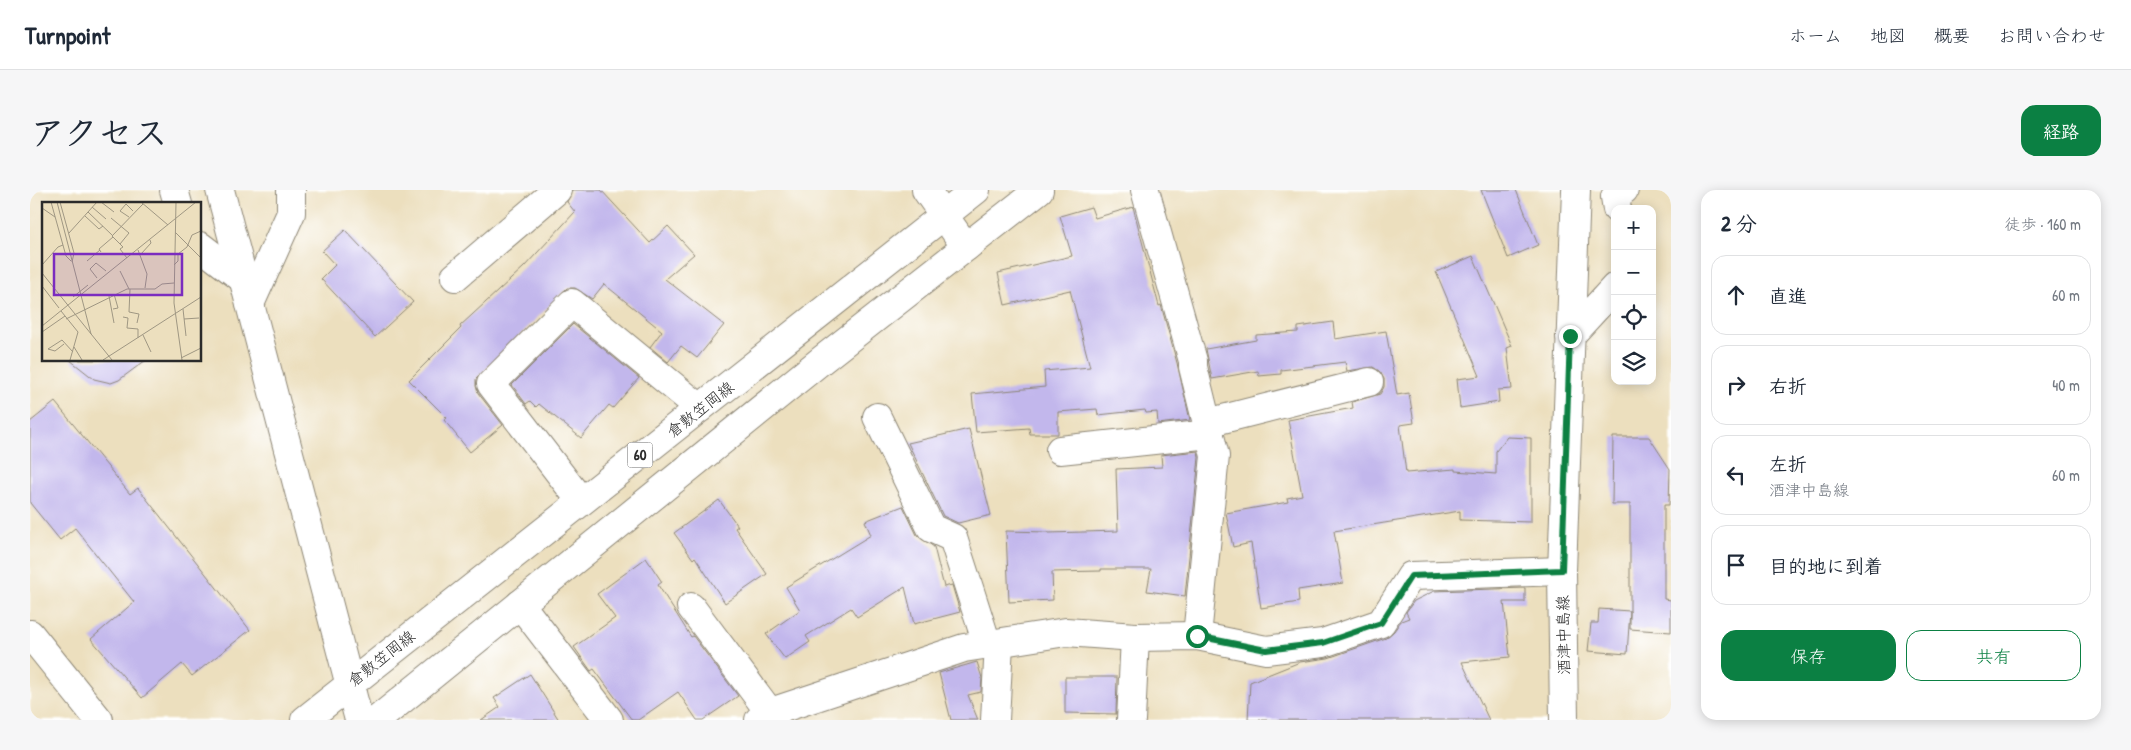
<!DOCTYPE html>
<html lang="ja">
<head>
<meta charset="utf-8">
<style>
	body { margin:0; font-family:"Patrick Hand","Klee One",sans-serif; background:#f6f6f7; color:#1f2937 }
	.controls { position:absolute; right:15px; top:15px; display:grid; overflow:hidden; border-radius:10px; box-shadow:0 2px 12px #0003 }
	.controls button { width:45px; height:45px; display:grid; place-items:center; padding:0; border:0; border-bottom:1px solid #e0e1e3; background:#fff; color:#1f2937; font:25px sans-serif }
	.stop { position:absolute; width:15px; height:15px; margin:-11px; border:4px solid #0b8043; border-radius:50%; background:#fff }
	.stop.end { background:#0b8043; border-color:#fff; box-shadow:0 1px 5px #0008 }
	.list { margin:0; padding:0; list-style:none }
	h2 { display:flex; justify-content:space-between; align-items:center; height:65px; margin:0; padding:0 20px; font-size:21px }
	h2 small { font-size:16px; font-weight:400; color:#747a83 }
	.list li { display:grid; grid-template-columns:32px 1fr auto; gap:15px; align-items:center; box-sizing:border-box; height:80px; margin:0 10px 10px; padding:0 10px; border:1px solid #e0e1e3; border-radius:15px }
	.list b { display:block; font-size:19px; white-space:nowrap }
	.list p { margin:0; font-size:16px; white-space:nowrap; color:#747a83 }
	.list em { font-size:16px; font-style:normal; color:#747a83 }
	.actions { display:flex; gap:10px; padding:15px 20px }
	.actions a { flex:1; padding:11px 0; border:1px solid #0b8043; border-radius:15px; text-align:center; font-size:18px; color:#0b8043 }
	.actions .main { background:#0b8043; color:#fff }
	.icon { flex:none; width:28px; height:28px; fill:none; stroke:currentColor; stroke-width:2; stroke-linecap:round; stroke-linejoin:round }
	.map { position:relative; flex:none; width:1641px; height:530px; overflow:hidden; border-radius:15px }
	header { display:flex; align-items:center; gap:30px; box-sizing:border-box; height:70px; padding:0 25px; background:#fff; border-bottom:1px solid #e0e1e3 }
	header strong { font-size:24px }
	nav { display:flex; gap:28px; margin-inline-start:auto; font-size:18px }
	.intro { display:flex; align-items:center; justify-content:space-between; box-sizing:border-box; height:120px; padding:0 30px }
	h1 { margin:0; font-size:35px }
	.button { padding:12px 22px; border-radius:15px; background:#0b8043; color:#fff; font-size:18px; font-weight:700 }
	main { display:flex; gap:30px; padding:0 30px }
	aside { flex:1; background:#fff; border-radius:15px; box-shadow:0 2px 12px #0003 }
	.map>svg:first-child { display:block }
	.building { fill:#c2b7ec }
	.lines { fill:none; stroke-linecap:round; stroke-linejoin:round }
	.minor-casing { stroke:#8c8574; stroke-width:30 }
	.major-casing { stroke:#8c8574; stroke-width:30 }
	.minor { stroke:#fff; stroke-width:28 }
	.major { stroke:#fff; stroke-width:28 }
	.route { stroke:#0b8043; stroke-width:6 }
	.labels { text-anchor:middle; stroke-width:4.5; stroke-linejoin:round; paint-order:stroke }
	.shield { fill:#fff; stroke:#6b6b6b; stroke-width:1 }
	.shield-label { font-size:15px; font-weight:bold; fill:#2b2b2b }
	.street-label { font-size:16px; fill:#2b2b2b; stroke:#fff }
	.inset-road { fill:none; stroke:#9f9783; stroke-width:1 }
	.view { fill:#7b2cbf; fill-opacity:0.15; stroke:#7b2cbf; stroke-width:2.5 }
	.inset-edge { fill:none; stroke:#2b2b2b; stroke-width:2.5 }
</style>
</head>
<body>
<header>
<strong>Turnpoint</strong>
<nav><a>ホーム</a><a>地図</a><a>概要</a><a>お問い合わせ</a></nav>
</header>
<div class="intro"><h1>アクセス</h1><a class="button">経路</a></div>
<main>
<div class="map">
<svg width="1641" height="530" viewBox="0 0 1641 530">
	<rect width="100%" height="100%" fill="#fff"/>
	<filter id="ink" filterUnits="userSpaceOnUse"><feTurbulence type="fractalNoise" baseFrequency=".02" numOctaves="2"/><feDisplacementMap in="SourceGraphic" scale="10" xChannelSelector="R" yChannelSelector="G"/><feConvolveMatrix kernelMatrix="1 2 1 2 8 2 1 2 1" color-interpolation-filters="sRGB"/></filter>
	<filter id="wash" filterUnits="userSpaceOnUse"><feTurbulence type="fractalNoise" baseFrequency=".0096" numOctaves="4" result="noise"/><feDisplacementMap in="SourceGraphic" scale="20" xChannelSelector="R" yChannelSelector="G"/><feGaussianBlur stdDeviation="1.12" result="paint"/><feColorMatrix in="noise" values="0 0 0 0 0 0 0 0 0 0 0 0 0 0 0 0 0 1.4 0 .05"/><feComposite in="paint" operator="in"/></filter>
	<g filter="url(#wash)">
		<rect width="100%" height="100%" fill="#ecdfbe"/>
		<g id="blocks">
			<g class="building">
				<polygon points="542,0 571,0 620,53 638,36 664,64 635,89 694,135 667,168 651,156 638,172 620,157 632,141 574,94 562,109 545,98 537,98 446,189 446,196 448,203 473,235 440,262 414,230 417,228 379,190 431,138 430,136 494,77 545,22 537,12"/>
				<polygon points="1451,0 1486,0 1508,55 1478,68"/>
				<polygon points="1061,17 1065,28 1103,17 1129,116 1131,115 1147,173 1160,230 1128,234 1127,222 1116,223 1115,220 1068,225 1067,219 1028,222 1028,244 1000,244 999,238 946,242 942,204 1015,197 1014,181 1060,177 1040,100 975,115 968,83 1042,66 1030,26"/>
				<polygon points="315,40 383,112 345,147 291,89 305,75 292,61"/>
				<polygon points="1443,66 1482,156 1477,158 1482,199 1468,200 1469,212 1430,218 1427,189 1450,186 1406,82"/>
				<polygon points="1303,132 1305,149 1356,141 1367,205 1379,203 1384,233 1370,235 1376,283 1425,279 1425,281 1466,284 1466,261 1477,247 1501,248 1501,332 1430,330 1430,321 1304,341 1313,393 1268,400 1269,412 1231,418 1221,353 1203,357 1196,323 1258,312 1257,308 1272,305 1258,230 1323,218 1322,212 1350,204 1354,197 1354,189 1350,182 1343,177 1317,181 1315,172 1251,180 1251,184 1229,186 1228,181 1182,189 1176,159 1226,150 1226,145 1268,142 1268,137"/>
				<polygon points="543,134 609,188 583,218 579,215 551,248 509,214 506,217 500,211 496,214 482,195"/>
				<polygon points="40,170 116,170 89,190 81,193 64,189"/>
				<polygon points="25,212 100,304 108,298 220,440 162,486 152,474 112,508 61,449 104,412 45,338 30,350 0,313 0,232"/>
				<polygon points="939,239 961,325 928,333 913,326 878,253"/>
				<polygon points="1583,247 1619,247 1640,279 1639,315 1634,315 1634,409 1641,410 1641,442 1600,439 1600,314 1582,314"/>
				<polygon points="1168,261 1169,267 1155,406 1117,401 1121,379 1071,379 1071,381 1022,382 1023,410 979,412 976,341 1018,342 1018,343 1088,341 1086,279 1132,277 1131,265"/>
				<polygon points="689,310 708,336 705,338 737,384 695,413 665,367 663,369 644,343"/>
				<polygon points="873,316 887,345 904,357 914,397 922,395 930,422 884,434 875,397 827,427 821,418 776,446 780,452 755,469 736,444 770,420 756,397 841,345 835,331"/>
				<polygon points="616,368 632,392 628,395 661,447 663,446 708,506 673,530 667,530 648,502 608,530 602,530 564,479 561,481 544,457 585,428 567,404"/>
				<polygon points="1495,398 1495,412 1474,412 1480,467 1432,472 1459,530 1218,530 1220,492 1270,472 1298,468 1356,448 1364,441 1371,431 1379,428 1376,422 1384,411 1404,401"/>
				<polygon points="1569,419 1600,421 1597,464 1558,461 1561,433 1568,433"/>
				<polygon points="947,472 952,488 951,502 938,505 948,530 921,530 909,483"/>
				<polygon points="500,484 529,530 451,530 470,517 464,508"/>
				<polygon points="1035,487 1087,487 1086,524 1035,523"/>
			</g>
		</g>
	</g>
	<g filter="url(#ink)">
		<use href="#blocks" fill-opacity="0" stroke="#8c8574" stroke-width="1"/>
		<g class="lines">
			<defs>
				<g id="minor">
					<polyline points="144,0 148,14"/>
					<polyline points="190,0 329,530"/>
					<polyline points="896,0 936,57"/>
					<polyline points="1115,0 1163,171 1163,177 1185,266 1167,446"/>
					<polyline points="1587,19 1585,7 1594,0"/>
					<polyline points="170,56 213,89"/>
					<polyline points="425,87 527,0"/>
					<polyline points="220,114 261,23 261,0"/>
					<polyline points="1540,146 1585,97"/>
					<polyline points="847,227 901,338 923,348 957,454"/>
					<polyline points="1177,233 1339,192"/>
					<polyline points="1030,260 1180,244"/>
					<polyline points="551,311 461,194 542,113 670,218"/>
					<polyline points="490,414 579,530"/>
					<polyline points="661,417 741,524"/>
					<polyline points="0,444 69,530"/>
					<polyline points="729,530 747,520 934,458 1036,442 1105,447 1167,446 1236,460 1293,453 1351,433 1381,386 1532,381"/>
					<polyline points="965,530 969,453"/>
					<polyline points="1101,530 1105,447"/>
				</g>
				<g id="major">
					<polyline points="275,530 946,0"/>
					<polyline points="347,530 793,169 1009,0"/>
					<polyline points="1534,530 1532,381 1546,0"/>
				</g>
			</defs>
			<use href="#minor" class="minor-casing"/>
			<use href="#major" class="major-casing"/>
			<use href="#minor" class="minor"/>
			<use href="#major" class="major"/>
		</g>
	</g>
	<g class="lines" filter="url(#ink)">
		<polyline class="route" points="1167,446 1236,460 1293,453 1351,433 1381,386 1532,380 1540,146"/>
	</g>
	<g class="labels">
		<rect class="shield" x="597.5" y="252.5" width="25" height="25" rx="4"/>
		<g class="shield-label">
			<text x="610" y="270">60</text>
		</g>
		<g class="street-label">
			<text transform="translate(670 219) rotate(-38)" y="6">倉敷笠岡線</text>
			<text transform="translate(1533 445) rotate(-91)" y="6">酒津中島線</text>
			<text transform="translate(351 468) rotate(-38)" y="6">倉敷笠岡線</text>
		</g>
	</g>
	<g transform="translate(12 12)">
		<rect width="159" height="159" fill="#ecdfbe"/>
		<path class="inset-road" d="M9,0L24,54L29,59M15,0L49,132M18,0L32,51L30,60M59,0L72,10M99,0L126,23M134,0L132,101L140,158M50,5L64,17M0,6L13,15M46,10L70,33M43,14L57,27L61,24M87,15L78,9L84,2L91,9M69,16L87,31L78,42M133,30L159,56M27,31L55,0M96,48L105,72L103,86M59,50L57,47L71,35M99,52L109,41L108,38M85,56L78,47L81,45L70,34L101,2M45,59L58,48M0,63L16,45L21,43M132,63L136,59V52L145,45L150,33L159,29M78,69L87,87M0,71L70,158M55,76L48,67L54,61L64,69M0,84L17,106M88,87L87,110L97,112L95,121M67,94L72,121M31,95L46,83M71,107L76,106L72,92M141,107L144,134M19,109L36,130L28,158M81,115L86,116L85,126L96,127V136M24,117L85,87H113L120,82L132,81M142,117L157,116M0,124L154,0M0,130L23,114M101,133L109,150M22,142L13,149L6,147L20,138L31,150M32,145L40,158M139,156L159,146M61,158L159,95"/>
		<path class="view" d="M12,52H140V93H12Z"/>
		<rect width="159" height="159" class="inset-edge"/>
	</g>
</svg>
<div class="controls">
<button>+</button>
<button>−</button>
<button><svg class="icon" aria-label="locate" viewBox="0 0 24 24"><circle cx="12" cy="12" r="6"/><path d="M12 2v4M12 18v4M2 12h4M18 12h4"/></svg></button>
<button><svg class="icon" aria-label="layers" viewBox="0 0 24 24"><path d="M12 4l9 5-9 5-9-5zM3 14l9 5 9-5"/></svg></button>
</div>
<div class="stop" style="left:1167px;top:446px"></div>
<div class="stop end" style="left:1540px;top:146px"></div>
</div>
<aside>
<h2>2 分<small>徒歩 · 160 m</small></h2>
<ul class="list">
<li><svg class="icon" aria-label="ahead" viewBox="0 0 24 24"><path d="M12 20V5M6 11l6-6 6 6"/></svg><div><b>直進</b></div><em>60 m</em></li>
<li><svg class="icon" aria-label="right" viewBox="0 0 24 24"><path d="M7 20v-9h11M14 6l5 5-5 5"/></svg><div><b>右折</b></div><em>40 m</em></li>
<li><svg class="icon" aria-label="left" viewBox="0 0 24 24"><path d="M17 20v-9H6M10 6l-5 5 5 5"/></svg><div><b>左折</b><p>酒津中島線</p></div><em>60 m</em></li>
<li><svg class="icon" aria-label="arrive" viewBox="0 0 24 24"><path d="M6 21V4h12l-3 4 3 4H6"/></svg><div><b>目的地に到着</b></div></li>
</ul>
<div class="actions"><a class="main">保存</a><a>共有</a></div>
</aside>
</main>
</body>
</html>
